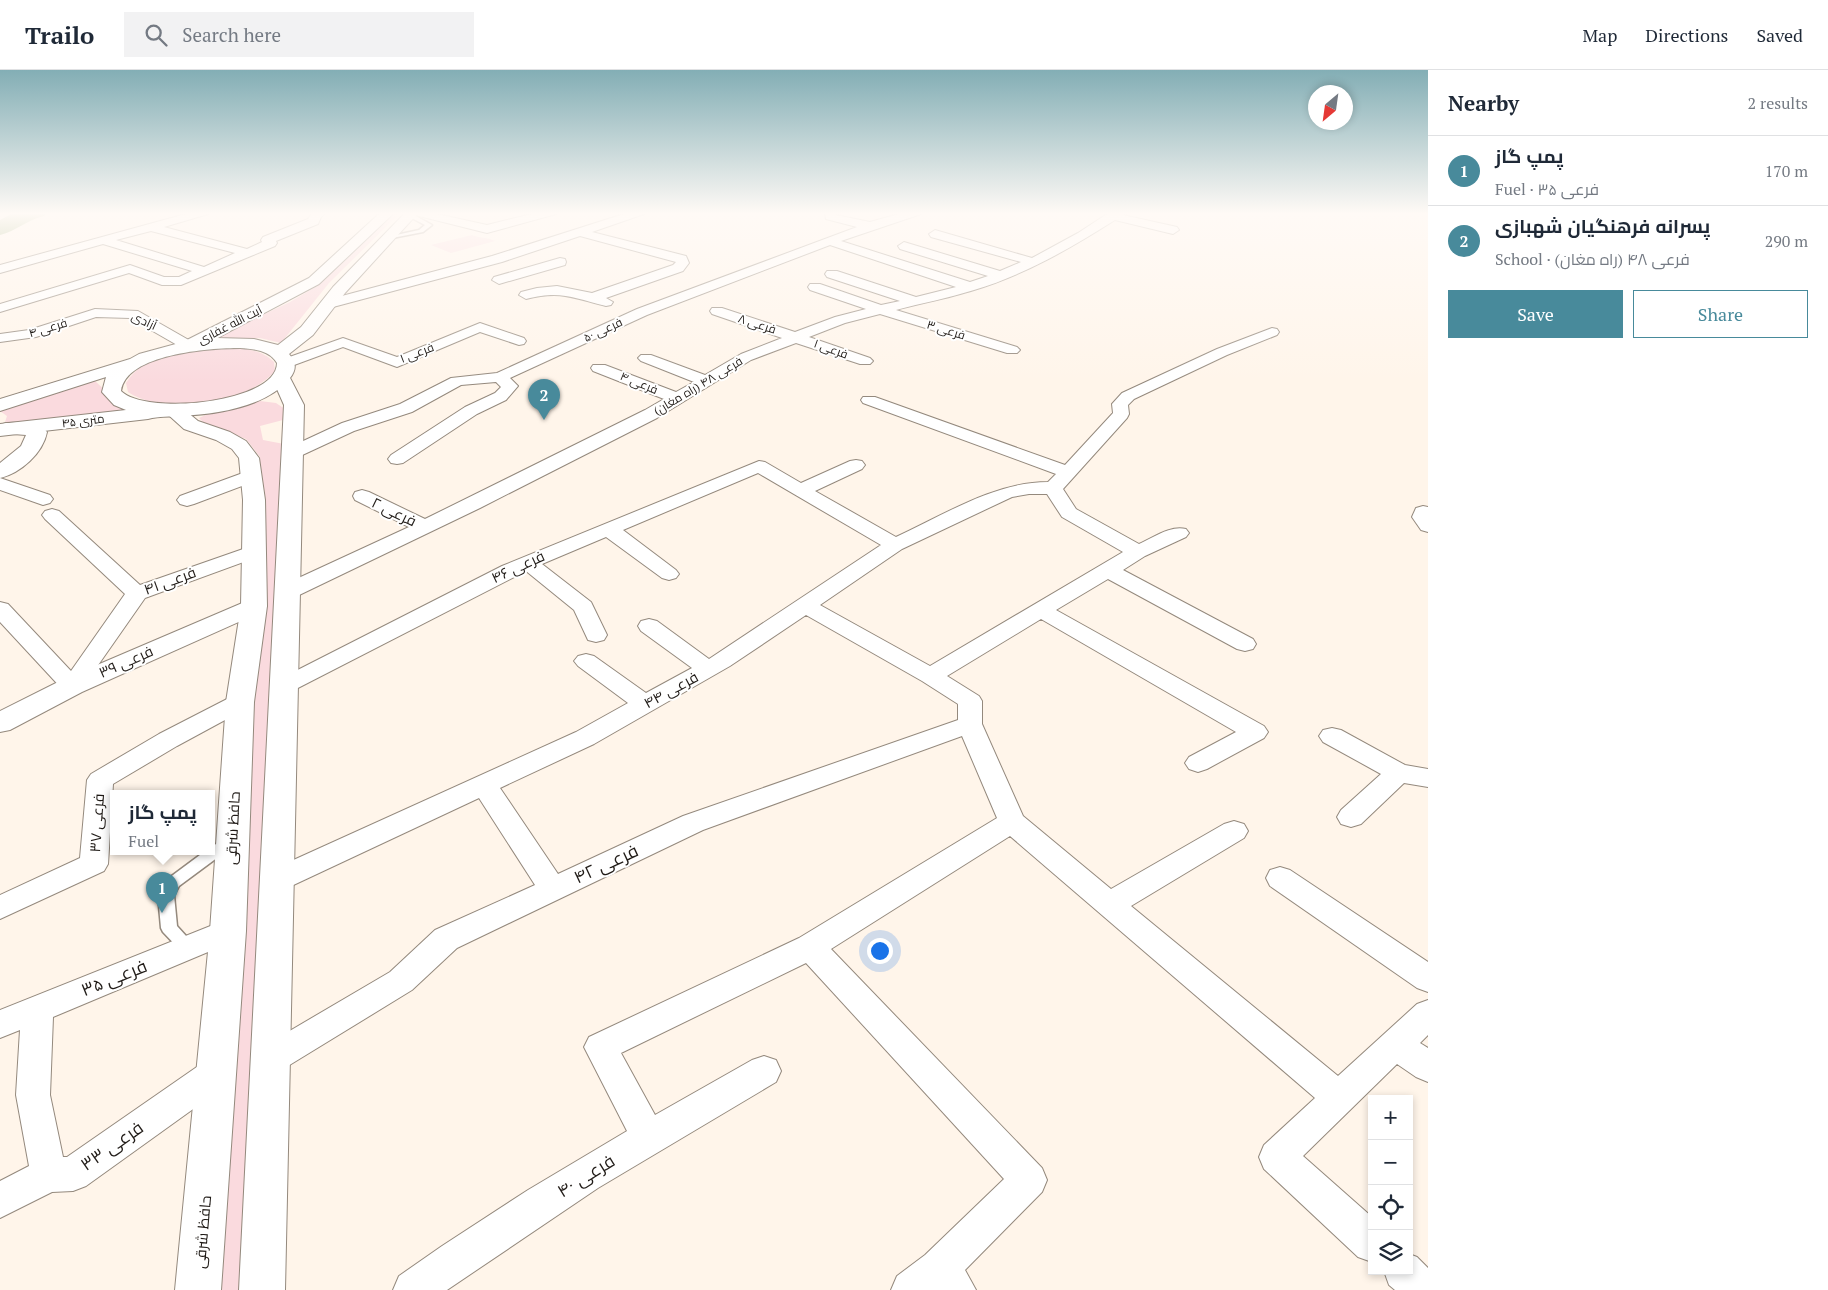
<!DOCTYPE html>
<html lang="en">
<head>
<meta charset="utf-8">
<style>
	body { margin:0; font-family:"PT Serif",Cairo,serif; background:#f2f2f3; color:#1f2937 }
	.controls { position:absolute; right:15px; bottom:15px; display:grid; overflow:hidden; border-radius:0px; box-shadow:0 2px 8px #0003 }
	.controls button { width:45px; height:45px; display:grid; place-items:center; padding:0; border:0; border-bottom:1px solid #e0e1e3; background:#fff; color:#1f2937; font:25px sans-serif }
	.compass { position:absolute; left:1308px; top:15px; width:45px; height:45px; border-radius:50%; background:#fff; box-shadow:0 2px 8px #0003; rotate:209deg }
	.you { position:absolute; left:879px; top:880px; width:18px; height:18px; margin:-12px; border:4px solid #fff; border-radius:50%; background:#1a73e8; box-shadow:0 0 0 8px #1a73e833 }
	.badge { display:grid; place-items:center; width:32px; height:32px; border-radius:50%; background:#488a9b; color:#fff; font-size:16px; font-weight:700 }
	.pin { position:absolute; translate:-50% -41px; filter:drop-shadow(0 1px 2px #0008) }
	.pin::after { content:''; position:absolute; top:26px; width:18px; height:15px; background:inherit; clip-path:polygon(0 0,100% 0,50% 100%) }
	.popup { position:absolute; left:110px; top:720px; width:105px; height:65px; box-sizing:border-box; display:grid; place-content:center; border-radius:0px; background:#fff; filter:drop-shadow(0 1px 4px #0005); font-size:16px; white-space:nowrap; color:#747a83 }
	.popup b { font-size:19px; color:#1f2937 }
	.popup::after { content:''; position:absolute; left:50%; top:100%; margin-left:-10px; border:10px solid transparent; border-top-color:#fff }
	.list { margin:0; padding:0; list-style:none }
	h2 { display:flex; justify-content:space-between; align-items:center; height:65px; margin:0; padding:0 20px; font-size:21px }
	h2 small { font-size:16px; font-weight:400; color:#747a83 }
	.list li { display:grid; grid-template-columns:32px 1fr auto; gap:15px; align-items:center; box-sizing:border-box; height:70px; padding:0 20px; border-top:1px solid #e0e1e3 }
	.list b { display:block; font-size:19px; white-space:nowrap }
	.list p { margin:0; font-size:16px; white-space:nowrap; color:#747a83 }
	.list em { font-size:16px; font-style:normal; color:#747a83 }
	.actions { display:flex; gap:10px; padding:15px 20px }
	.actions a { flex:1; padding:11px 0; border:1px solid #488a9b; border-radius:0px; text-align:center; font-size:18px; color:#488a9b }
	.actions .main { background:#488a9b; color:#fff }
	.icon { flex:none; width:28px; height:28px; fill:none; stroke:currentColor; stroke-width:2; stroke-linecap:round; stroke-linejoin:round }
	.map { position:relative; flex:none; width:1428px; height:1220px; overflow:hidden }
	header { display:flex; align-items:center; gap:30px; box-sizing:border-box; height:70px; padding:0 25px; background:#fff; border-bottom:1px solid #e0e1e3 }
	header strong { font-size:24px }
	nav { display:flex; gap:28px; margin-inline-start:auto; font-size:18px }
	.search { width:350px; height:45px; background:#f2f2f3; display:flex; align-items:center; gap:12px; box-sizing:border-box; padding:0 18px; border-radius:0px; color:#747a83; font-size:19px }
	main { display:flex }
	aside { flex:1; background:#fff }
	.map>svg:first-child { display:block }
	.green { fill:#fadade }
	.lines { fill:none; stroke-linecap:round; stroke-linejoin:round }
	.river { fill:#8ba668; fill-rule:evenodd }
	.service-casing { stroke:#94897d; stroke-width:3 }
	.minor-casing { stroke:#94897d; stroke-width:2 }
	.tertiary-casing { stroke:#94897d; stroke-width:2 }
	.secondary-casing { stroke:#94897d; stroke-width:2 }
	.primary-casing { stroke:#94897d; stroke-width:2 }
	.service { fill:#fff; fill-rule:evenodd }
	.minor { fill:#fff; fill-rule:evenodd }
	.tertiary { fill:#fff; fill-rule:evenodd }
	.secondary { fill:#fff; fill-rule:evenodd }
	.primary { fill:#fff; fill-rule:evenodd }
	.labels { text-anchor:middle; stroke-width:4; stroke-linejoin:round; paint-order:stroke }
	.far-street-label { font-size:12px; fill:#201b17; stroke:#fff }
	.street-label { font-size:15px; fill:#201b17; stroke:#fff }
	.near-street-label { font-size:18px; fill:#201b17; stroke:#fff }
</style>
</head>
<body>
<header>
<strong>Trailo</strong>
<div class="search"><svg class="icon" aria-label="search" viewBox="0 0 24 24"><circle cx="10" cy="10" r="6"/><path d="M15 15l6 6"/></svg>Search here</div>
<nav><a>Map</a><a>Directions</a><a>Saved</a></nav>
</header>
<main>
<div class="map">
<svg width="1428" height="1220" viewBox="0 0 1428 1220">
	<rect width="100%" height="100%" fill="#fff5ea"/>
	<g class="green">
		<polygon points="394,142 401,142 329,213 281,273 260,268 220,269 218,266 290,232 317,216"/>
		<path d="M472,165C479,168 487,167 495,171L451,183L431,175Z"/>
		<path d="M231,277C248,279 262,280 274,292L275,301C247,334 165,347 128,322L126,313C147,279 196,280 231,277Z"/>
		<polygon points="94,310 129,343 0,355 5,352 7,346 0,341"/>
		<polygon points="260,331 276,333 285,339 283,350 260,356 263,370 284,374 242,1220 215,1220 256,599 260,387 246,369 204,353 199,348 210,343"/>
	</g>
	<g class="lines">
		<path class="river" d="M15,142H47L44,146C27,150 16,161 0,165V150Z"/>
		<defs>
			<g id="service">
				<polygon points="408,144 412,144 432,155 423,162 387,169 387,167 419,160 425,155 408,146"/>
				<polygon points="228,767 233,768 235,772 233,776 179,816 174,825 177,856 196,877 194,882 188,883 182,882 163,862 161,858 158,825 169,808 204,782 211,782 211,777"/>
			</g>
			<g id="minor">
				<path d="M193,142H210L208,144L164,157L247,179L262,172L261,170L263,167L308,149L313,142H327L321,147L318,154L276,171L277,173L275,176L181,215H162L129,203L0,242V234L130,195L164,207H179L192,201L103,174L0,203V195ZM151,161L235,183L204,197L116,170Z"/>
				<polygon points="409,142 428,142 487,155 540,142 558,142 556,144 487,163 411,144"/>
				<path d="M630,142H646L644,144L592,162L686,186L689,193L683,201L606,228L613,232L611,235L606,236C573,228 561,220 526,229L519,225L521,222L537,218L557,216L592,223L673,195L676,192L580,166L502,192L333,237H323L321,234L323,231L492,186Z"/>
				<path d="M825,142H835L836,145L870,152L906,142H922L921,144L841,171L970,212L988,206L900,179L898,176L904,172L1000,201L1021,192L931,167L929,164L935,160L1032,188L1078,163L1107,144L1125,142L1123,145L1177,157L1179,160L1173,164L1115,150C1071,178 1024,205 974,220C949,228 922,233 896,240L1017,277L1020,280L1017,283H1007L880,244L845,253L809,267L870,288L873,291L870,294H860L796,273L751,290L657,348L480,438L295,527L287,528L279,527L276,522L279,517L409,457L355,430L353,426L355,422L362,420L369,422L425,449L645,340L664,329L593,301L591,298L593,295H605L676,322L694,312L641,291L638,288L641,285H651L705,305L741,284L782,268L712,244L710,241L712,238H722L795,262L835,247L866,239L810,220L808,217L810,214H820L881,235L900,231L827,207L825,204L827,201H837L916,227L956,217L830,175L647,245L510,308L518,316L506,330L477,344L403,393L397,394L391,393L388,389L391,385L465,337L495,323L501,317L496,312L461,315L412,342L354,361L298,387L292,388L286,387L283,383L286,379L342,353L400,334L451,308L497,303L637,239L857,157L826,149Z"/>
				<polygon points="560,188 565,189 566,192 565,195 499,214 492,210 494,207"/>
				<polygon points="95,239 138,241 194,273 197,276 194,279 184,279 130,248 96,247 36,267 0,272 0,264 29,260"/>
				<polygon points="480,253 524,268 526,271 524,274 519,275 480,262 397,297 343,277 286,298 281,296 278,293 281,290 343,268 397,287"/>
				<path d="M1272,258L1277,259L1279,262L1277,265L1227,285L1134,329L1128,335L1129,344L1127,348L1063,419L1076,439L1139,474C1153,468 1170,455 1186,459L1189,463L1186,467L1145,486L1123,500L1253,569L1256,574L1253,579L1245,581L1237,579L1108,509L1056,540L1264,656L1268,662L1264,668L1207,699L1198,702L1189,699L1185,693L1189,687L1236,662L1041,549L947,606L979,626L982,631V654L1023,746L1111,819L1224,754L1234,751L1244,754L1248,761L1244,768L1131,836L1338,1006L1417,934L1428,930V965L1420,973L1428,978V1012L1416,1007L1397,994L1303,1086L1372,1147V1192L1358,1187L1264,1099L1259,1087L1264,1075L1315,1028L1010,766L831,879L1042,1098L1047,1110L1042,1122L965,1200L976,1220H891L897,1206L925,1185L1004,1109L806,893L621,983L655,1045L752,990L764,986L776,990L781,1001L776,1012L598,1118L447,1220H393L399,1206L442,1176L528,1120L627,1061L584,977L589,967L799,868L997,748L962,666L703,760L457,878L412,920L283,999L271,1004L259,999L254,989L259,979L390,902L435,860L535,815L479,728L287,818L277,821L267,818L263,810L267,802L576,662L628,633L578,596L574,591L578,586L586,584L594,586L646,623L692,598L641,561L638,556L641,551L649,549L657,551L709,589L881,475L758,403L623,460L676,500L679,504L676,508L669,510L662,508L606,467L542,494L591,532L607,565L604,570L596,572L588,570L574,540L526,501L292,621L284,623L276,621L272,616L276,611L502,496L759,391L765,392L801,413L850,391L856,390L862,391L865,395L862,399L815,421L896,467C944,445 994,412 1048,412L1056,404L863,333L861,330L863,327H875L1065,395L1113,343L1112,334L1122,323L1217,279ZM1029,424H1047L1062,447L1123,482L930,596L820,535L902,479L1012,427ZM806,545L922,611L958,634V650L683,746L558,804L500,718L594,674L730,596Z"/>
				<polygon points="251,400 258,402 260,406 258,410 194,434 187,436 180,434 177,430 180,426"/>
				<polygon points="0,408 50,425 53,429 50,433 43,435 0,420"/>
				<polygon points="1423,436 1428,437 1428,462 1421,460 1412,447 1416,438"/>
				<polygon points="52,439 59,441 140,515 246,478 253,476 260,478 263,482 260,486 145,528 80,621 72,623 64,621 0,552 0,532 8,534 71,601 125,524 45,449 42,445 45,441"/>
				<polygon points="240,624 249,627 252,632 249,637 177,676 113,714 108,794 104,801 0,849 0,825 80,788 87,710 91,704 159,664 231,627"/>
				<polygon points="1332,658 1341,660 1405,695 1428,699 1428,717 1404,713 1361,754 1351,757 1341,754 1337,747 1341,740 1381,704 1323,672 1319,666 1323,660"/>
				<polygon points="1280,797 1290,800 1428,892 1428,922 1417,918 1270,816 1266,808 1270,800"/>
				<polygon points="228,849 239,853 243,861 239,869 53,947 50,1025 63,1087 67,1087 204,992 216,988 228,992 233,1003 228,1014 86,1116 73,1121 52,1122 0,1148 0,1111 29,1096 16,1025 20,960 0,968 0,940"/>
				<polygon points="1409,1184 1417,1187 1428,1198 1428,1220 1395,1220 1389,1215 1384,1201 1409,1201"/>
			</g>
			<g id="tertiary">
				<path d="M6,353C19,353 39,350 47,362C43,383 21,403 0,408V393L21,376L26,365L0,363V355Z"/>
				<polygon points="254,528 263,531 267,536 263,541 82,622 10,660 0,662 0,641 62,610"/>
			</g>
			<g id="secondary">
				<polygon points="281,302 288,304 304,335 285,1220 239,1220 284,335 272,308 274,304"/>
				<polygon points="174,335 181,337 198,351 230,362 246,371 259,388 265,430 267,536 254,632 246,861 221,1220 175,1220 210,861 226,632 241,536 243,430 239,388 232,379 216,370 184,359 164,341 167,337"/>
			</g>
			<path id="primary" d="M381,142H395L319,214L217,268L254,269L278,275L301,257L333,217L406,142H419L345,223L313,265L289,284C296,292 297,299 290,308C267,337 217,344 182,346C170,347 159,346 148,349L0,366V354L126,340L114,335L102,322L106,307L0,341V329L130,289L139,284L183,272L309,208ZM240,278C254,279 269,280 277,293C277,333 146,346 121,321C126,284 209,278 240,278Z"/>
		</defs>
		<use href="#service" class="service-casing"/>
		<use href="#minor" class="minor-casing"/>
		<use href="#tertiary" class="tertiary-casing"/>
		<use href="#secondary" class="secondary-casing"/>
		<use href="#primary" class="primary-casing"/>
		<use href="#service" class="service"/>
		<use href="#minor" class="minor"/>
		<use href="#tertiary" class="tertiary"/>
		<use href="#secondary" class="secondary"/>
		<use href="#primary" class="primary"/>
	</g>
	<linearGradient id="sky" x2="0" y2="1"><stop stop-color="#83aeb5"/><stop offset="0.46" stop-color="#fffaf6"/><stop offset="1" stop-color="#fffaf6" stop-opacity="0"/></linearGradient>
	<rect width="1428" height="312" fill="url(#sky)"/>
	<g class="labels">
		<g class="far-street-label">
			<text transform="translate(144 251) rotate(25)" y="4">آزادی</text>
			<text transform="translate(757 254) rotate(18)" y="4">فرعی ۸</text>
			<text transform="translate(230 255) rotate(-27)" y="4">آیت الله غفاری</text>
			<text transform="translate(48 258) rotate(-17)" y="4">فرعی ۴</text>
			<text transform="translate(603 260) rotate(-25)" y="4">فرعی ۵۰</text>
			<text transform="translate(946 260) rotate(17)" y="4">فرعی ۳</text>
			<text transform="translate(831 279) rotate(20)" y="4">فرعی ۱</text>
			<text transform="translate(417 283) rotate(-21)" y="4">فرعی ۱</text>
			<text transform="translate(639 313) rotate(22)" y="4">فرعی ۴</text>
			<text transform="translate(698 316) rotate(-31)" y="4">فرعی ۴۸ (راه مغان)</text>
			<text transform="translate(83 351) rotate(-7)" y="4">۴۵ متری</text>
		</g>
		<g class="street-label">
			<text transform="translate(394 442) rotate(26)" y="5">فرعی ۲</text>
			<text transform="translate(518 497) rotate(-25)" y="5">فرعی ۴۶</text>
			<text transform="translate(170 511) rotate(-20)" y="5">فرعی ۴۱</text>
			<text transform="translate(126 592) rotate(-24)" y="5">فرعی ۳۹</text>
			<text transform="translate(671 620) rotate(-29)" y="5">فرعی ۴۴</text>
			<text transform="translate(97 753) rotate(-86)" y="5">فرعی ۳۷</text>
			<text transform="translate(233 758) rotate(-87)" y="5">حافظ شرقی</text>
			<text transform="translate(203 1162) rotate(-85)" y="5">حافظ شرقی</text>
		</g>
		<g class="near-street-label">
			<text transform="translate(606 794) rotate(-25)" y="6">فرعی ۴۲</text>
			<text transform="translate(114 908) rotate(-22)" y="6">فرعی ۳۵</text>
			<text transform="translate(112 1076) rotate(-35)" y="6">فرعی ۳۳</text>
			<text transform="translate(586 1106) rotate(-32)" y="6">فرعی ۴۰</text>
		</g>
	</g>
</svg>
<div class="controls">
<button>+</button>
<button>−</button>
<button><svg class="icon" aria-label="locate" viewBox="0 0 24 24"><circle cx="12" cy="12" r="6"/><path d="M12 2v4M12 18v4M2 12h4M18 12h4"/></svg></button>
<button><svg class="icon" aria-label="layers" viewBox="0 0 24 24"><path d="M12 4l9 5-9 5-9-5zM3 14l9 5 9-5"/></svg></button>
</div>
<svg class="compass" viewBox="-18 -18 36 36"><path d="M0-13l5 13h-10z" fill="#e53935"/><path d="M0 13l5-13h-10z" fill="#747a83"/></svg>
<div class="you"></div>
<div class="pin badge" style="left:162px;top:843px">1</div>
<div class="popup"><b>پمپ گاز</b>Fuel</div>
<div class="pin badge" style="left:544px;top:350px">2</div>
</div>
<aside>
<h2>Nearby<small>2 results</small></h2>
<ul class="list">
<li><span class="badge">1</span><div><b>پمپ گاز</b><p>Fuel · فرعی ۳۵</p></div><em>170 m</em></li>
<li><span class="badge">2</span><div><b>پسرانه فرهنگیان شهبازی</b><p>School · فرعی ۴۸ (راه مغان)</p></div><em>290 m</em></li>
</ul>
<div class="actions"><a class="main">Save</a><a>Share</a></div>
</aside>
</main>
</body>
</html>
